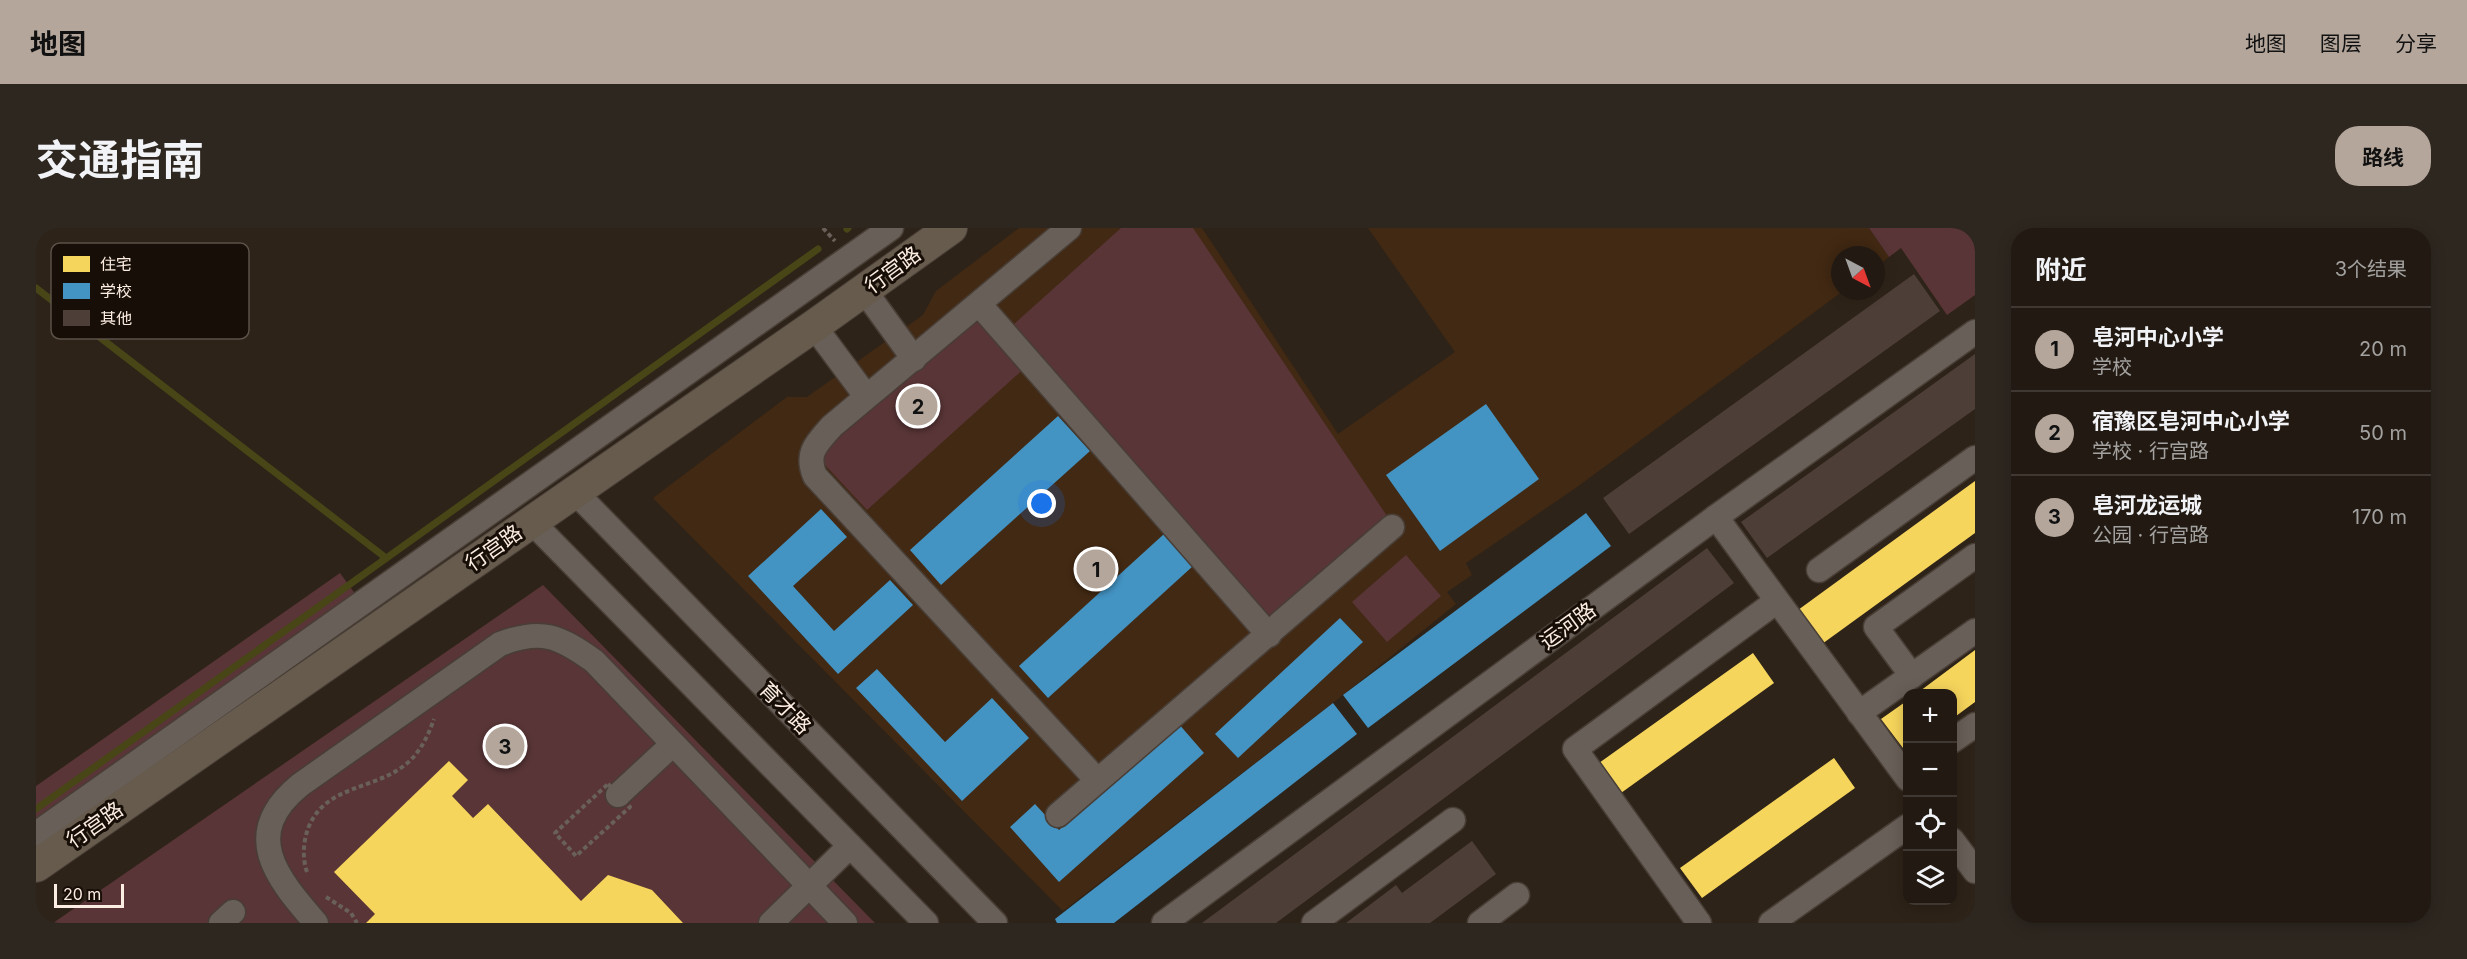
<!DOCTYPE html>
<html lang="zh">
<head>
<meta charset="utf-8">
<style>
	body { margin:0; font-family:Inter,"Noto Sans SC",sans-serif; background:#2e2720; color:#f1f3f6 }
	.controls { position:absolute; right:18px; bottom:18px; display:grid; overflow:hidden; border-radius:12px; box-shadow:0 3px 15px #0003 }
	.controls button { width:54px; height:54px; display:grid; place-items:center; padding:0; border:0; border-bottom:2px solid #3f3832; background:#221a12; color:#f1f3f6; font:30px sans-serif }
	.compass { position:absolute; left:1795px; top:18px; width:54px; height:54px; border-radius:50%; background:#221a12; box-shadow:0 3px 15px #0003; rotate:139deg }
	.scale { position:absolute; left:18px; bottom:15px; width:70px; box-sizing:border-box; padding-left:6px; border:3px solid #fcede2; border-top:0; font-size:16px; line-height:21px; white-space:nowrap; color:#fcede2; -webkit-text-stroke:4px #170e07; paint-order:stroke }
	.you { position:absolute; left:1006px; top:276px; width:21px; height:21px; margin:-15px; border:4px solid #fff; border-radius:50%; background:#1a73e8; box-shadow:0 0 0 9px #1a73e833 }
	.badge { display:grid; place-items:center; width:39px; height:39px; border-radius:50%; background:#b4a69b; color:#111; font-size:20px; font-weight:700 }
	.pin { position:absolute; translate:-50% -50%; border:3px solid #fff; box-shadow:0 2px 6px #0006 }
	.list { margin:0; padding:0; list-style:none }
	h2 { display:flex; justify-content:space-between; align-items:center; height:78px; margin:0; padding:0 24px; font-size:26px }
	h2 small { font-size:20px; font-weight:400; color:#a2a19f }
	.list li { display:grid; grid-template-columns:39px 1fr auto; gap:18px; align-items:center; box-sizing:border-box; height:84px; padding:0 24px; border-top:2px solid #3f3832 }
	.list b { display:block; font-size:22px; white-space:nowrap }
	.list p { margin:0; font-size:20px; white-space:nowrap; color:#a2a19f }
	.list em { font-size:20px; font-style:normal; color:#a2a19f }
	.icon { flex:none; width:33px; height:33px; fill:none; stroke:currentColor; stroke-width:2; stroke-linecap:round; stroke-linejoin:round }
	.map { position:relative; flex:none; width:1939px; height:695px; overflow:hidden; border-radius:24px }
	header { display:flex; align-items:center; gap:36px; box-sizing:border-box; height:84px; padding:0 30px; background:#b4a69b; color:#111 }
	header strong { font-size:28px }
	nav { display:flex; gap:33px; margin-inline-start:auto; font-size:21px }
	.intro { display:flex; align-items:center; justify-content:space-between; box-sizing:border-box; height:144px; padding:0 36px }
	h1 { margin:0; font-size:42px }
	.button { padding:15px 27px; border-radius:24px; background:#b4a69b; color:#111; font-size:21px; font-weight:700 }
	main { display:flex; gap:36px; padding:0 36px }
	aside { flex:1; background:#221a12; border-radius:24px; box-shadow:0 3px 15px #0003 }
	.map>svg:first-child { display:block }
	.built { fill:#422913 }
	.green { fill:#593537 }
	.homes { fill:#f6d55c }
	.schools { fill:#4393c3 }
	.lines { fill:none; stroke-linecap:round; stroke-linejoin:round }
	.stream { stroke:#484617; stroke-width:7 }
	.building { fill:#4d3f38 }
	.minor-casing { stroke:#483e36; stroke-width:27 }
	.major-casing { stroke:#483e36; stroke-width:34 }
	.path { stroke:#696059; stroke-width:4; stroke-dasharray:4.5 3; stroke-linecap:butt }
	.minor { stroke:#685f58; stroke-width:24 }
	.major { stroke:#665b4d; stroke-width:32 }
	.labels { text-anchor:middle; stroke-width:6; stroke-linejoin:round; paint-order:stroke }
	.street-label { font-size:21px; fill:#fcede2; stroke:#170e07 }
	.key { fill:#170e07; stroke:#5c5149; stroke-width:1.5 }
	.key-label { font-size:16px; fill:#fcede2 }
</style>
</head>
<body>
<header>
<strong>地图</strong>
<nav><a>地图</a><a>图层</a><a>分享</a></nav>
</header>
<div class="intro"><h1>交通指南</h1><a class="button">路线</a></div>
<main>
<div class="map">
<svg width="1939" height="695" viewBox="0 0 1939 695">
	<rect width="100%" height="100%" fill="#2e2318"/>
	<polygon class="built" points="983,0 1166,0 1302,206 1419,124 1332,0 1833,0 1853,29 1840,39 1840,27 1804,27 1804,63 1807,63 1541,259 1430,335 1436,347 1411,364 1420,376 1297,475 1027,683 617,270 751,169 771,169 887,87 900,63"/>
	<g class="green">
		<polygon points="1085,0 1157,0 1351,288 1236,391 977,97"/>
		<polygon points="1833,0 1939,0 1939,67 1911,87 1865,20 1853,29"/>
		<polygon points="946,93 991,138 831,282 789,237 786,230 793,218 938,95"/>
		<polygon points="1370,327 1405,368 1351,414 1316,374"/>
		<polygon points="304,345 325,374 0,595 0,558"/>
		<polygon points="507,357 839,695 17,695"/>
	</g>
	<g class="homes">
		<polygon points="1939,253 1939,305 1786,416 1762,382"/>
		<polygon points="1939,422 1939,474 1916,491 1916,466 1880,466"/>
		<polygon points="1717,425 1738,455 1585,565 1563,535"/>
		<polygon points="1872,472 1872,523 1870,524 1845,491"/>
		<polygon points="1798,530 1819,560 1666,670 1644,640"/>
		<polygon points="413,533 432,552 416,568 437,590 452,576 545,673 572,647 616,662 647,695 330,695 339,686 298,644"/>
	</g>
	<g class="schools">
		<polygon points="1450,176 1503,251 1404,323 1350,247"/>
		<polygon points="1022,188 1054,223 905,357 874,322"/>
		<polygon points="785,281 811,309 757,358 798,403 854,352 877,377 802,446 712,348"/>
		<polygon points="1550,285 1575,318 1332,500 1307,467"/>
		<polygon points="1128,306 1157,338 1012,470 983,438"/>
		<polygon points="1304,390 1327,414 1202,530 1179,506"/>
		<polygon points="841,441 909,514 956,470 993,510 926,573 820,460"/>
		<polygon points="1297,475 1321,506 1078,695 1021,695 1019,691"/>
		<polygon points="1142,495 1168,525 1023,654 974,599 999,576 1023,602"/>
	</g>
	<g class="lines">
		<g class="stream">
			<polyline points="811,1 812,0"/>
			<polyline points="0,60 350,330"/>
			<polyline points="0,581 782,21"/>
		</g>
	</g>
	<g class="building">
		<polygon points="1878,46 1904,83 1593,306 1567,270"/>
		<polygon points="1939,126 1939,181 1731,330 1705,294"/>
		<polygon points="1671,320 1698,355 1240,695 1166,695"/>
		<polygon points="1436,613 1460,646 1394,695 1310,695 1360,657 1366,665"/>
	</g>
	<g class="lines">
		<defs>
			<g id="minor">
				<path d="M1033,0L796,198C781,215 769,225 779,248L1061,552"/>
				<polyline points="828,62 878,131"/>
				<polyline points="943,76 1233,407"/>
				<polyline points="778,98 830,168"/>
				<polyline points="539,264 959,695"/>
				<polyline points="1680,289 1872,551"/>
				<polyline points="496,294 890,695"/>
				<polyline points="1783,342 1939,230"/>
				<polyline points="1876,448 1840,399 1939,328"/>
				<polyline points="1823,485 1939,403"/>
				<polyline points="1916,513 1939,497"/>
				<polyline points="582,567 637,516"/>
				<polyline points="1022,587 1356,299"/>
				<polyline points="0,606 855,0"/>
				<polyline points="1916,612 1939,643"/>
				<polyline points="185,695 197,684"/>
				<path d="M280,695C240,649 204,606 264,557L464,416C506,400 522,408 558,433L809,695"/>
				<polyline points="735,695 814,618"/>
				<polyline points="1128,695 1680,289 1939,104"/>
				<polyline points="1278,695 1417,592"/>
				<polyline points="1444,695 1481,667"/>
				<polyline points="1663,695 1539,521 1741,373"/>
				<polyline points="1735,695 1872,598"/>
			</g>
			<polyline id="major" points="0,638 778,98 915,0"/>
		</defs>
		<use href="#minor" class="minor-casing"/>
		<use href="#major" class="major-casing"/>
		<g class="path">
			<polyline points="787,0 799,13"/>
			<polygon points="572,556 594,579 540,628 519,605"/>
			<path d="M271,644C266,630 267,613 273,598C291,557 337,562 369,537C384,525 392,508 398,491"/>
			<polyline points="290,669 315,685 321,695"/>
		</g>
		<use href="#minor" class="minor"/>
		<use href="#major" class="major"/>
	</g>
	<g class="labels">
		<g class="street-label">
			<text transform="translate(857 42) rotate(-36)" y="7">行宫路</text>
			<text transform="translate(458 320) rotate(-35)" y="7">行宫路</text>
			<text transform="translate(1532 398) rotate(-36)" y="7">运河路</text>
			<text transform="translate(749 480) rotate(46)" y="7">育才路</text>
			<text transform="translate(59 597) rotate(-35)" y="7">行宫路</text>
		</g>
	</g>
	<rect x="15" y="15" width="198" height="96" rx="9" class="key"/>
	<rect x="27" y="28" width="27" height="16" fill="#f6d55c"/>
	<rect x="27" y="55" width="27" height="16" fill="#4393c3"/>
	<rect x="27" y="82" width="27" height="16" fill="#4d3f38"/>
	<g class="key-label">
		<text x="64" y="42">住宅</text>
		<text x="64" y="69">学校</text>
		<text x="64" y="96">其他</text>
	</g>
</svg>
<div class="controls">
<button>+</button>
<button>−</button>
<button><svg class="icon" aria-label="locate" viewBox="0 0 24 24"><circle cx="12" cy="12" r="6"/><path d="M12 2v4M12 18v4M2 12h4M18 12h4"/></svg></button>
<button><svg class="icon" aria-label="layers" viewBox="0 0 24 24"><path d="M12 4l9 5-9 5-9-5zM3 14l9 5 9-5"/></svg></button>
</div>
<svg class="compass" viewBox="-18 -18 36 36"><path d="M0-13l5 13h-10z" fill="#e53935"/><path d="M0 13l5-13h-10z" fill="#a2a19f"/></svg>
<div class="scale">20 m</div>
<div class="you"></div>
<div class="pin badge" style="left:1060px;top:341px">1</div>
<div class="pin badge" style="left:882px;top:178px">2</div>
<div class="pin badge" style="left:469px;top:518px">3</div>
</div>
<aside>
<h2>附近<small>3个结果</small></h2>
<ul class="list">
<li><span class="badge">1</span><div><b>皂河中心小学</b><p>学校</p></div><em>20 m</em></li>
<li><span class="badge">2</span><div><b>宿豫区皂河中心小学</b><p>学校 · 行宫路</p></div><em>50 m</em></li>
<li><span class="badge">3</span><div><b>皂河龙运城</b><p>公园 · 行宫路</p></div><em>170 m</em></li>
</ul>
</aside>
</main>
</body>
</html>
